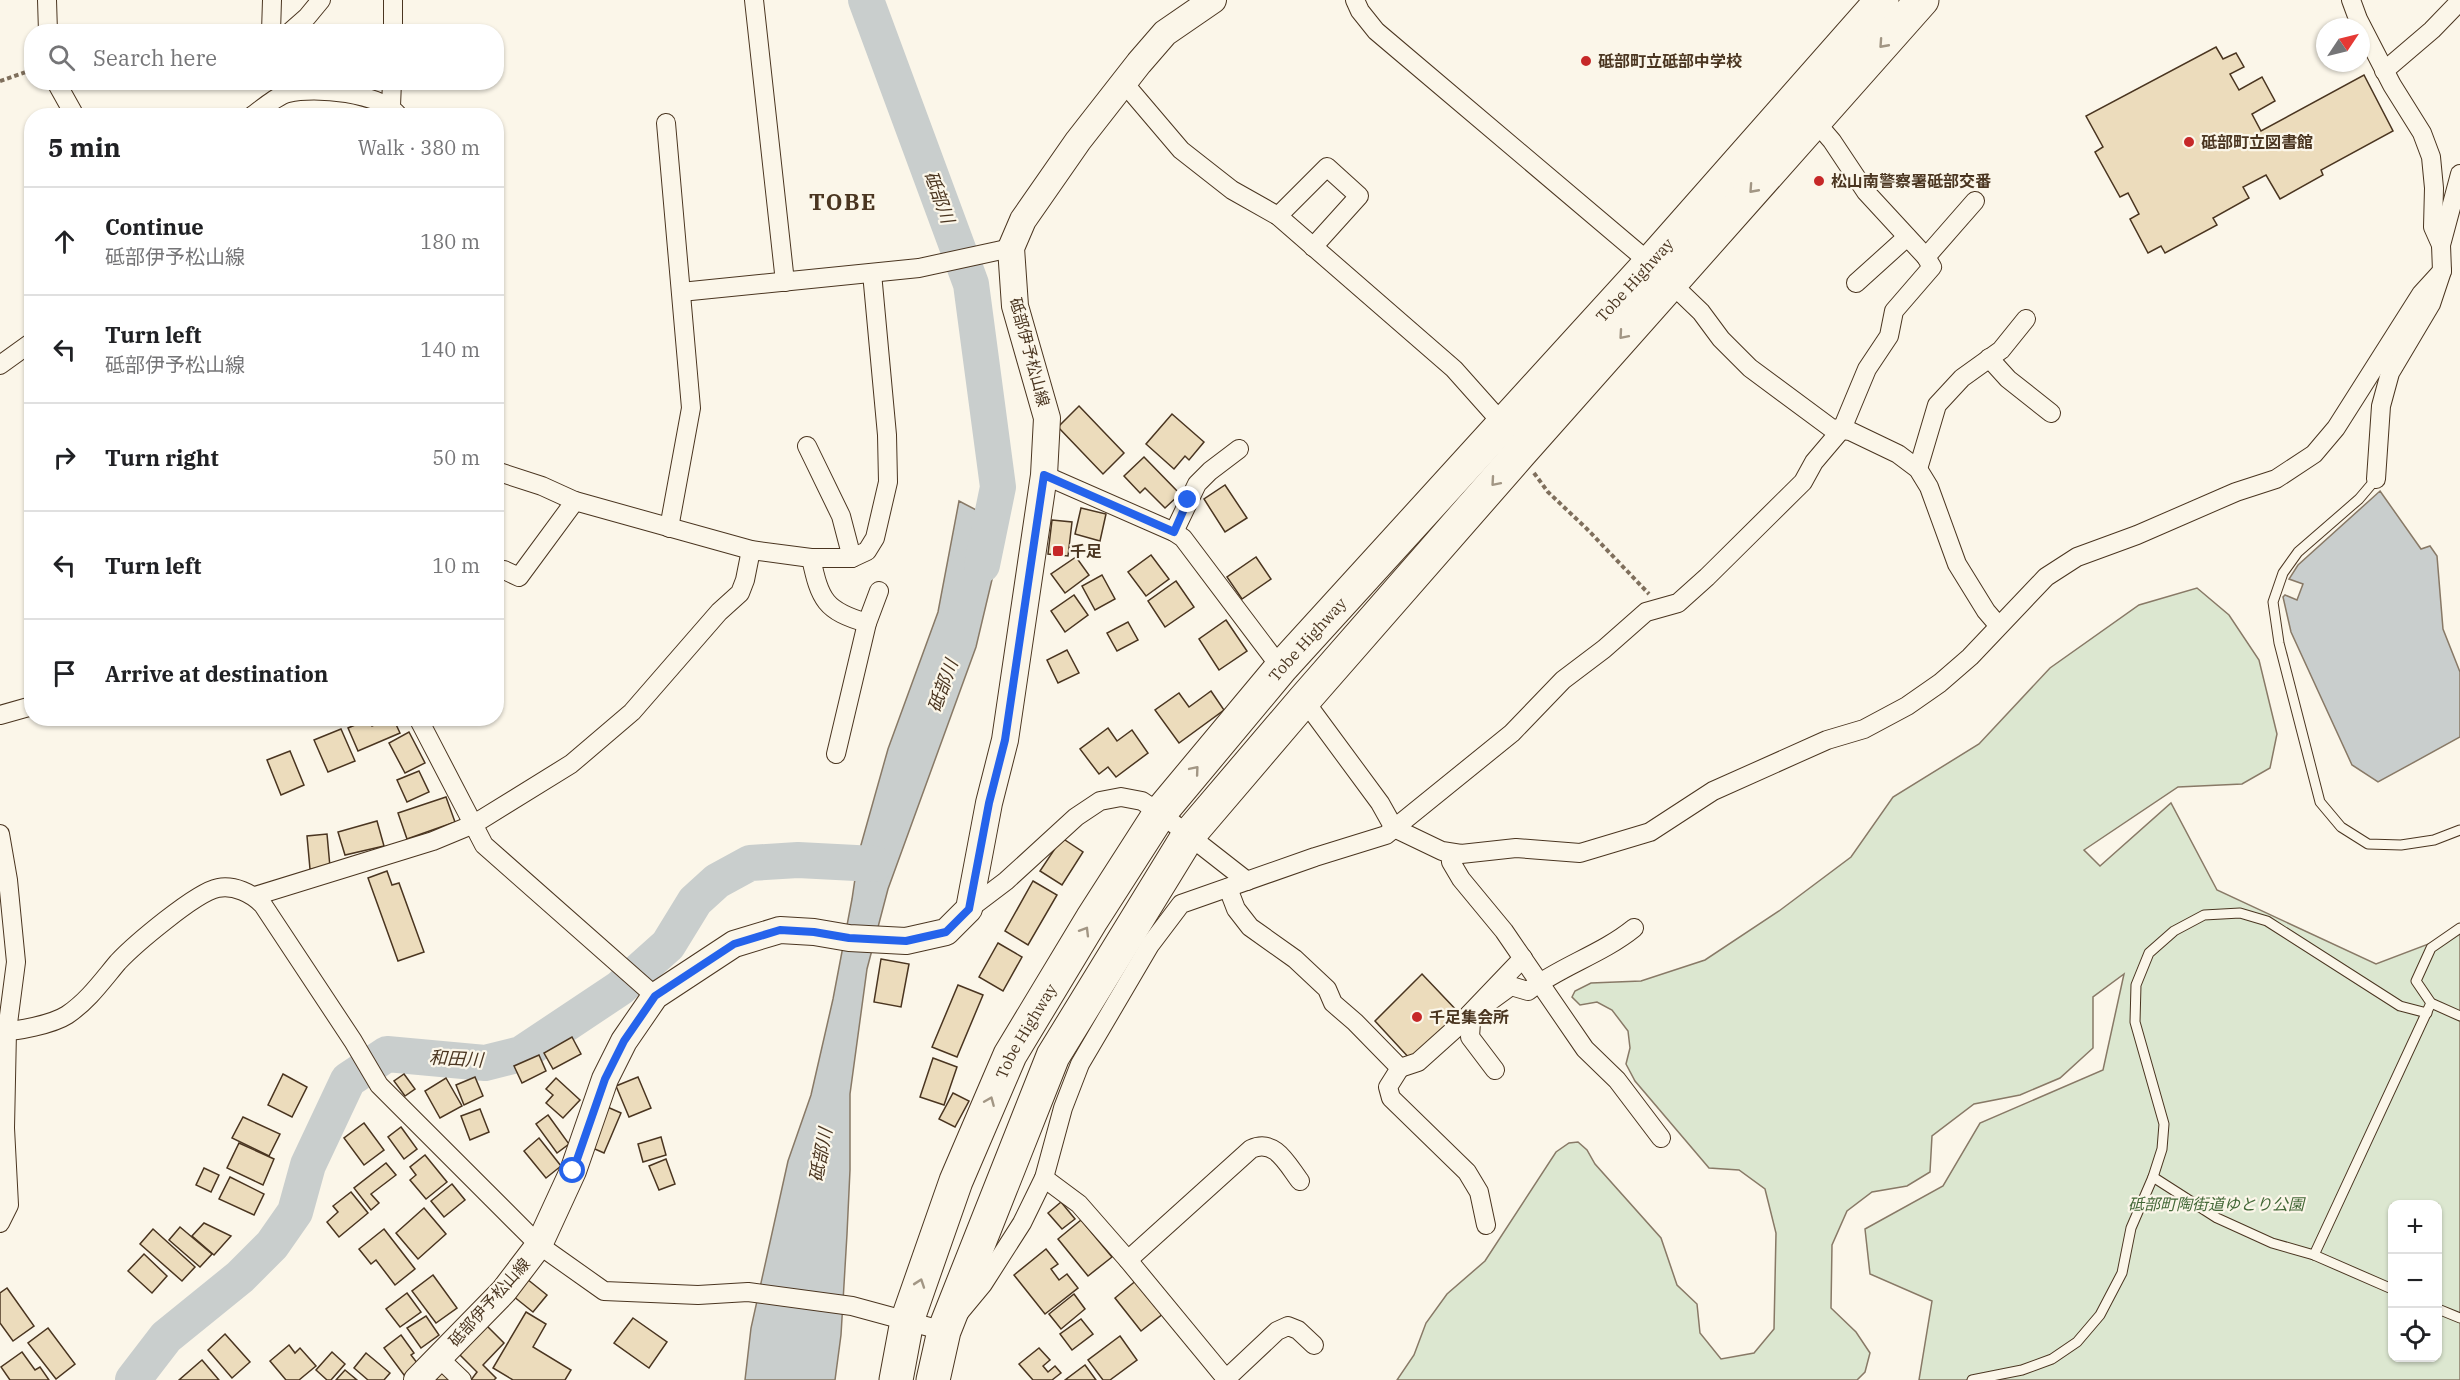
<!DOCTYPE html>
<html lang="en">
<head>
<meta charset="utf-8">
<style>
	body { margin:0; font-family:"IBM Plex Serif","Noto Sans JP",serif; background:#f6f6f6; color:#202124 }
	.controls { position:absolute; right:18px; bottom:18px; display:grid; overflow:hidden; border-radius:12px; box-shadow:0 2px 4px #0004 }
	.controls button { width:54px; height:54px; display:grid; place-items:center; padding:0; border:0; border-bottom:2px solid #e0e0e0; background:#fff; color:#202124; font:30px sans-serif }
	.compass { position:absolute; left:2316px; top:18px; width:54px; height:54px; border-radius:50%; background:#fff; box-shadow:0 2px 4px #0004; rotate:55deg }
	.stop { position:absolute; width:18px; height:18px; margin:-14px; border:4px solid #2563eb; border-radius:50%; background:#fff }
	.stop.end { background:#2563eb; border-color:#fff; box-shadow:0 2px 6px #0008 }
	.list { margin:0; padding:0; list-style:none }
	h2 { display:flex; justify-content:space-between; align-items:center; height:78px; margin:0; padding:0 24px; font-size:26px }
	h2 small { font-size:20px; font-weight:400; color:#757577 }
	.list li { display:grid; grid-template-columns:39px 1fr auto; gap:18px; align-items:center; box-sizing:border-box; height:108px; padding:0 24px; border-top:2px solid #e0e0e0 }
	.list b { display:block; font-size:22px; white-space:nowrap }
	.list p { margin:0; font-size:20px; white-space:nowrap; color:#757577 }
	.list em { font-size:20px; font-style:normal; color:#757577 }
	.icon { flex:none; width:33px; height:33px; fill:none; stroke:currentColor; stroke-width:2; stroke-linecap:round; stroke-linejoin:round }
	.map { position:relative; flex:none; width:2460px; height:1380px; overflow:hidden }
	.search { position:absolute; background:#fff; box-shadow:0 2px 4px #0004; left:24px; top:24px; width:480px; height:66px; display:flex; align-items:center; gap:15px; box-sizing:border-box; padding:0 21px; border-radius:24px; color:#757577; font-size:22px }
	.panel { position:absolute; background:#fff; box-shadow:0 2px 4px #0004; left:24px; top:108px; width:480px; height:618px; border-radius:24px }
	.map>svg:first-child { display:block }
	.green { fill:#dce7d0; stroke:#887966; stroke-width:1.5; fill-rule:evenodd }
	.water { fill:#c9cecd; stroke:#887966; stroke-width:1.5 }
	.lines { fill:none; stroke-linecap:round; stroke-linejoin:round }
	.river { stroke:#c9cecd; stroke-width:36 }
	.building { fill:#ecdcbc; stroke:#4a3520; stroke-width:1.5 }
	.lane-casing { stroke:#4a3520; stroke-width:11 }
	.street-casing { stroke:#4a3520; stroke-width:20 }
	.secondary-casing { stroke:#4a3520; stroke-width:28 }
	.highway-casing { stroke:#4a3520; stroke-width:35 }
	.path { stroke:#7f6f5c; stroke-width:4; stroke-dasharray:4.5 3; stroke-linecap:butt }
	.lane { stroke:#fbf6e9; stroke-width:9 }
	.street { stroke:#fbf6e9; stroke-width:18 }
	.secondary { stroke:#fbf6e9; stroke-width:26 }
	.highway { stroke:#fbf6e9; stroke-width:33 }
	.oneway { stroke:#a29684 }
	.route { stroke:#2563eb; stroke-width:8 }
	.poi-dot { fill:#c62828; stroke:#fbf6e9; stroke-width:2 }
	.labels { text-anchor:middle; stroke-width:4.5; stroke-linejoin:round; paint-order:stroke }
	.poi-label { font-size:16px; font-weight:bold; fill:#4a3520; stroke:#fbf6e9; text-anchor:start }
	.street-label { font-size:16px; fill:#4a3520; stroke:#fbf6e9 }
	.park-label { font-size:16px; font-style:italic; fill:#436837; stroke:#fbf6e9 }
	.water-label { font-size:18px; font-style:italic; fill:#4a3520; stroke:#fbf6e9 }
	.district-label { font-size:22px; font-weight:bold; letter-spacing:1.5px; fill:#4a3520; stroke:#fbf6e9 }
</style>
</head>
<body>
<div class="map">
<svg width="2460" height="1380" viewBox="0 0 2460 1380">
	<rect width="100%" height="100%" fill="#fbf6e9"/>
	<path class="green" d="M2197,588L2229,615L2259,660L2277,734L2270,768L2242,784L2178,787L2084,850L2100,866L2171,803L2217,890L2376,964L2460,932V1380H1919L1932,1301L1870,1274L1865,1229L1943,1186L1980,1123L2103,1070L2124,974L2093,997V1048L2060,1078L2020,1095L1974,1104L1932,1136L1930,1172L1907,1186L1872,1192L1847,1211L1832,1245L1831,1308L1856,1332L1870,1353L1865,1372L1857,1380H1397L1414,1355L1426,1323L1447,1294L1485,1261L1556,1152L1569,1143L1578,1142L1587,1150L1595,1164L1661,1238L1677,1285L1697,1304L1700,1333L1721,1359L1754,1353L1774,1329L1776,1233L1765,1189L1739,1170L1709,1168L1635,1081L1626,1064L1630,1048L1628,1031L1612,1010L1597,1002L1580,1005L1572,997L1575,991L1591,983L1641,981L1705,960L1779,911L1851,857L1893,797L1979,744L2050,668L2139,605ZM2392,1204H2438V1358H2392Z"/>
	<g class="water">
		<polygon points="2380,491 2421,549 2430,546 2437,556 2443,629 2460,672 2460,737 2378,782 2352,765 2291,632 2283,597 2285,595 2297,600 2303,584 2289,579 2298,565"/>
		<polygon points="959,501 1005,525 976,647 888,889 867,969 850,1094 850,1170 847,1234 841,1335 835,1380 745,1380 751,1328 788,1161 811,1095 833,999 852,899 859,852 888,749 938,612"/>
	</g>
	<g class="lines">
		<g class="river">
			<polyline points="866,0 971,284 998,487 982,565"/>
			<polyline points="133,1380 166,1337 240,1277 272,1245 295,1212 308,1165 348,1080 387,1054 485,1063 521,1054 620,988 668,945 695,901 717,881 750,863 798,860 875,864"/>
		</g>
	</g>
	<g class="building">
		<polygon points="2216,47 2223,59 2236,53 2244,67 2230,74 2239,90 2262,77 2275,101 2252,114 2261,131 2364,75 2393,131 2321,170 2323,175 2280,199 2266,175 2243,187 2249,198 2213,218 2217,225 2165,253 2161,246 2148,253 2130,219 2139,214 2128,193 2120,197 2095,152 2103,147 2086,116"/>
		<polygon points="1079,406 1124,453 1103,474 1058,427"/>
		<polygon points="1172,414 1204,442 1189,460 1185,456 1174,469 1146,444"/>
		<polygon points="1144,457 1180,494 1165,508 1145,488 1140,493 1124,476"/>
		<polygon points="1225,485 1247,518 1225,532 1204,499"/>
		<polygon points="1081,508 1106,514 1100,541 1075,534"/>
		<polygon points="1052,520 1072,522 1068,556 1048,554"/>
		<polygon points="1151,555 1169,579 1146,596 1128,572"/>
		<polygon points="1076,557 1089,575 1065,593 1051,574"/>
		<polygon points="1256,557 1271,579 1242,599 1227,577"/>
		<polygon points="1102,575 1115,599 1095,610 1082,586"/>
		<polygon points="1176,581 1194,607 1165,627 1148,601"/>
		<polygon points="1074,595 1088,615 1065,632 1051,611"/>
		<polygon points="1226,620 1247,651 1219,670 1199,639"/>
		<polygon points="1128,622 1138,640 1117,651 1107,633"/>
		<polygon points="1067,650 1079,673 1058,683 1047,660"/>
		<polygon points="1211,691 1224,710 1179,743 1155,710 1179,693 1189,707"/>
		<polygon points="390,718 393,718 400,733 358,751 348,728 369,719 372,726"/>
		<polygon points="1108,728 1117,741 1132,730 1148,753 1116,777 1108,767 1099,774 1080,749"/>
		<polygon points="341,729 355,761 328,772 314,740"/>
		<polygon points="409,732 425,763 405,773 389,743"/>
		<polygon points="290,751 304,785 281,795 267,760"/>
		<polygon points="419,771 429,792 407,802 397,780"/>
		<polygon points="446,797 455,822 407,839 398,813"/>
		<polygon points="377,821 384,846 345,855 338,832"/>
		<polygon points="327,834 330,867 310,869 307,836"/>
		<polygon points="1062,838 1083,852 1062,885 1040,871"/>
		<polygon points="387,871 392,885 399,883 424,952 398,961 368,878"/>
		<polygon points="1033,881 1057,895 1028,945 1005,931"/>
		<polygon points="998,943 1022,957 1003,991 979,977"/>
		<polygon points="881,959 909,964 901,1007 874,1002"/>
		<polygon points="1422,974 1460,1014 1411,1060 1375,1021"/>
		<polygon points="958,985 983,995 957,1057 932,1047"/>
		<polygon points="572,1037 581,1054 553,1069 544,1053"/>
		<polygon points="539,1055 546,1071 522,1083 514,1066"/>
		<polygon points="933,1058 957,1067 944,1105 920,1097"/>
		<polygon points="283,1074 307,1087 292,1117 268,1105"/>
		<polygon points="404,1074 415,1089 405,1096 394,1081"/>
		<polygon points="475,1077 483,1096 464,1105 456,1085"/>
		<polygon points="638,1077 651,1108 629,1117 616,1086"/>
		<polygon points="446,1078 462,1106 440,1118 425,1091"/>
		<polygon points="556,1078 580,1100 563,1118 546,1103 553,1095 546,1089"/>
		<polygon points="953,1093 969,1101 955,1127 939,1119"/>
		<polygon points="605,1106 621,1113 604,1153 588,1146"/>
		<polygon points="480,1109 489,1132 470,1140 461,1116"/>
		<polygon points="548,1115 569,1144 557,1153 536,1124"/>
		<polygon points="243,1117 280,1134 269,1156 232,1138"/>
		<polygon points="364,1123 384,1150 364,1165 344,1138"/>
		<polygon points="401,1127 417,1149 404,1159 388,1137"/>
		<polygon points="661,1137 666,1155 643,1162 638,1144"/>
		<polygon points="539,1138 561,1166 546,1178 524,1151"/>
		<polygon points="239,1143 274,1159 263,1185 227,1168"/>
		<polygon points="425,1155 447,1182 426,1199 410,1180 416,1175 410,1167"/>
		<polygon points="666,1159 675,1184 659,1190 649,1166"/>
		<polygon points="386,1163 396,1175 371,1194 379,1203 371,1210 354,1188"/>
		<polygon points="204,1168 219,1175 211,1192 196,1185"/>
		<polygon points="230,1177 264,1194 254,1215 219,1199"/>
		<polygon points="452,1184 465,1200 444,1217 431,1201"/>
		<polygon points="351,1192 368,1213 339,1237 327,1222 338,1212 333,1206"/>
		<polygon points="1061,1202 1075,1219 1062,1229 1048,1213"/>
		<polygon points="424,1208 446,1234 418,1259 396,1233"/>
		<polygon points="1081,1220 1112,1257 1088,1276 1058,1239"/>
		<polygon points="204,1223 231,1236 214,1255 192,1236"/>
		<polygon points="180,1227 212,1254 200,1267 169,1240"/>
		<polygon points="153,1229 195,1267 182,1281 140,1244"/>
		<polygon points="384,1229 415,1269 395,1285 376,1260 371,1264 359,1249"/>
		<polygon points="1046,1249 1058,1264 1051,1269 1059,1280 1067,1274 1078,1288 1045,1314 1014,1275"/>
		<polygon points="144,1254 167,1276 152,1293 128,1271"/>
		<polygon points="433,1275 457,1308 436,1323 412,1291"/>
		<polygon points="527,1279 547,1295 533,1312 513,1296"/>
		<polygon points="1138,1279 1164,1313 1141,1331 1115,1298"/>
		<polygon points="7,1288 34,1326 13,1341 0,1323 0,1293"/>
		<polygon points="407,1293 421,1312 400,1327 386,1309"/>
		<polygon points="1074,1294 1085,1309 1061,1329 1049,1314"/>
		<polygon points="526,1312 546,1324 533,1347 571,1370 565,1380 513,1380 493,1368"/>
		<polygon points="426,1316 439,1335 421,1348 407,1328"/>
		<polygon points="633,1318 667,1342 649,1368 614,1343"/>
		<polygon points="1081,1319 1093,1334 1072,1350 1060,1334"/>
		<polygon points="487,1326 504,1343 483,1365 496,1378 494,1380 471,1380 477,1372 460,1355"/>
		<polygon points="48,1328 75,1364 56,1379 28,1343"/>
		<polygon points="225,1334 250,1362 232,1378 208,1350"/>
		<polygon points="401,1335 414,1353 411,1355 418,1364 404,1375 384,1348"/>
		<polygon points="1120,1336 1137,1360 1110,1380 1103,1380 1088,1360"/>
		<polygon points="289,1345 295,1353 300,1348 316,1366 299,1380 286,1380 270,1361"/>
		<polygon points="1039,1348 1050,1360 1043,1366 1048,1372 1055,1366 1061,1373 1052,1380 1033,1380 1019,1364"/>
		<polygon points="22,1352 35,1370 40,1367 49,1380 10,1380 1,1367"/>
		<polygon points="332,1352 345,1364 331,1380 327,1380 316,1370"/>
		<polygon points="366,1353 390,1373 384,1380 368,1380 354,1368"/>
		<polygon points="202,1360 219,1380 179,1380"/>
		<polygon points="1085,1365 1096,1380 1065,1380"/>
		<polygon points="345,1370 357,1380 336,1380"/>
		<polygon points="444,1370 454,1380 435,1380"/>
	</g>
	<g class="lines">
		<defs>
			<g id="lane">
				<polyline points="2376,479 2359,499 2298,552 2283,573 2273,602 2279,643 2320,802 2341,827 2368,844 2401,845 2434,840 2460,830"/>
				<polyline points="2460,928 2431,948 2416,981 2431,1003 2460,1016"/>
				<polyline points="2153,1177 2217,1218 2272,1243 2314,1255 2392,1289"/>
				<polyline points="2314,1255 2431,1003"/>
				<polyline points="2438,1309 2460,1318"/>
				<polyline points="1972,1380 2022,1370 2052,1359 2077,1342 2100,1315 2122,1273 2131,1228 2153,1177 2162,1149 2164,1124 2135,1022 2136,985 2149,953 2174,931 2204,915 2240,913 2267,921 2400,1006 2427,1013"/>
			</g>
			<g id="street">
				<polyline points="47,0 48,32"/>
				<polyline points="754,0 785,282"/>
				<polyline points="1355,0 1360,11 1376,31 1650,263 1701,312 1721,339 1750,368 1831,428 1850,431 1898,454 1918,469 1929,487 1957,564 1986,611 1998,625"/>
				<polyline points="2351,0 2358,19 2392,85 2422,133 2431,157 2434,188 2433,227 2441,245"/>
				<polyline points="271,32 272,0"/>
				<polyline points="290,32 307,17 321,0"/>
				<polyline points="393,32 393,0"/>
				<polyline points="2384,71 2432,30 2460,1"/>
				<polyline points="56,82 75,116"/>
				<polyline points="1124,83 1181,150 1232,190 1278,216 1454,369 1503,424"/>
				<polyline points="391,106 392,82"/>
				<path d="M252,116C262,109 276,96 288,93C315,86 381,93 399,116"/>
				<polyline points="666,123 691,408 669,528"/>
				<polyline points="1278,216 1327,167 1359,196 1313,247"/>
				<polyline points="1926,257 1975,201"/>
				<polyline points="1856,283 1907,237"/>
				<polyline points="681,292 919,268 1011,248"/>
				<polyline points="1989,358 2008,379 2051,413"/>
				<polyline points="0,365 32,342"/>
				<polyline points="807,446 841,516 852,558"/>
				<polyline points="1918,469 1937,405 1962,378 2001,350 2026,319"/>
				<polyline points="496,471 542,486 575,501 751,550 811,558 852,558 867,551 875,538 888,482 887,435 872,273"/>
				<polyline points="1044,475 1174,532 1183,538 1281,668"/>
				<polyline points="2376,479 2381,406 2390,373 2431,304 2442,271 2441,245 2460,174"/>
				<polyline points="1174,532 1197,484 1210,471 1239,449"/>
				<path d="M811,558C820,600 825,611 867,623"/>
				<polyline points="504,570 519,577 575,501"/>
				<polyline points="1304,700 1380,803 1394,828 1442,851 1461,854 1516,848 1580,853 1650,832 1713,791 1827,740 1864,729 1907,706 1940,683 1970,657 2046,577 2077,557 2137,535 2236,492 2276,479 2314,454 2336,428 2421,294 2442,271"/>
				<polyline points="0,715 32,706"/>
				<polyline points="418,718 484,845 655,996"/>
				<polyline points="836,754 867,623 879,591"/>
				<polyline points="0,834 8,880 16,962 7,1031 5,1128 9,1205 0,1223"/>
				<polyline points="1450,853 1451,862 1461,879 1504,931 1585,1049 1617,1080 1661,1138"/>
				<polyline points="1228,888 1236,909 1250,927 1295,959 1327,989 1333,1003 1355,1022 1400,1068 1388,1087 1391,1098 1467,1172 1479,1192 1486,1225"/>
				<polyline points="255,896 433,841 474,824 571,764 632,712 719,612 740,593 745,580 751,550"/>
				<polyline points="969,909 1006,881 1076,817 1100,801 1121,797 1142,801 1160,813 1247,881"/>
				<path d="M0,1031C16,1032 53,1024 67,1015C88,1001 102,981 118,962C134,945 196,892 218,888C234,885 252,893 263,905L353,1041L379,1085L539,1245L604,1291L698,1295L748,1292L852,1306L944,1331L983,1284L1022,1223L1044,1178L1063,1108L1080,1064L1150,945L1181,904L1315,857L1386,835L1512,733L1563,680L1604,649L1646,612L1678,603L1707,577L1803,482L1814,462L1842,429L1867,369L1889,336L1894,311L1932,267L1926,257L1866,192L1832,141L1814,120"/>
				<polyline points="1400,1068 1418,1062 1457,1027 1523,958"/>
				<path d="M1495,1070L1470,1037L1471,1022L1489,1002L1511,986L1528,991C1561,966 1602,954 1634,928"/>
				<polyline points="1044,1178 1079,1204 1128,1260 1227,1380"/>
				<path d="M1128,1260L1251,1149C1275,1138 1287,1164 1300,1181"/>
				<polyline points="439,1358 462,1380"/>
				<polyline points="1227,1378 1277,1331 1288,1326 1298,1330 1314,1345"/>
			</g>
			<polyline id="secondary" points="417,1380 504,1291 539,1245 573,1171 605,1079 624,1041 655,996 734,944 780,930 814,932 849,938 906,941 946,932 969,909 989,803 1005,740 1044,475 1047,418 1015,306 1011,248 1023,220 1078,141 1139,63 1165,33 1213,0"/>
			<g id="highway">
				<path id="s1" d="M896,1380L907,1321L956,1181L1010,1055L1092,919L1160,813L1281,668L1650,263L1882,0"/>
				<polyline points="933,1380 944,1331 1053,1056 1188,836 1304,700 1520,453 1922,0"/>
			</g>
		</defs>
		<use href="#lane" class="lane-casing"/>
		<use href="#street" class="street-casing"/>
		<use href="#secondary" class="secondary-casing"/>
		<use href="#highway" class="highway-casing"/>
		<g class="path">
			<polyline points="0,81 32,70"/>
			<polyline points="1534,473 1548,492 1587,529 1649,594"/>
		</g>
		<use href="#lane" class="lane"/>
		<use href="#street" class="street"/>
		<use href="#secondary" class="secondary"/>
		<use href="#highway" class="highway"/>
	</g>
	<defs><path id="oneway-chevron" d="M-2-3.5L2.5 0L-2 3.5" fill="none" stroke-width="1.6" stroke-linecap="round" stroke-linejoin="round" transform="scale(1.5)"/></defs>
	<g class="oneway">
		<use href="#oneway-chevron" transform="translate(1883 44) rotate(132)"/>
		<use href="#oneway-chevron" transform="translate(1753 189) rotate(132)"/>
		<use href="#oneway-chevron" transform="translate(1623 335) rotate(131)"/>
		<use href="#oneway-chevron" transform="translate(1495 482) rotate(131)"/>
		<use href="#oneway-chevron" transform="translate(1195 770) rotate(-50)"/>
		<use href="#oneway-chevron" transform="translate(1085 931) rotate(-59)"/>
		<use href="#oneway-chevron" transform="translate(990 1101) rotate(-67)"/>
		<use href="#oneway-chevron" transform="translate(920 1283) rotate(-71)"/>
	</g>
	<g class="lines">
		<polyline class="route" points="573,1171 605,1079 624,1041 655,996 734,944 780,930 814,932 849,938 906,941 946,932 969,909 989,803 1005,740 1044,475 1174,532 1188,500"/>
	</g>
	<g class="poi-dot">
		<circle cx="1586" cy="61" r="6"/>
		<circle cx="2189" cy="142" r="6"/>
		<circle cx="1819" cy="181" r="6"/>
		<rect x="1052" y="545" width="12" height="12" rx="3"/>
		<circle cx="1417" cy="1017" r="6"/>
	</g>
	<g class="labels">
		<g class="poi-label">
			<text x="1598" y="67">砥部町立砥部中学校</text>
			<text x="2201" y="148">砥部町立図書館</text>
			<text x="1831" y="187">松山南警察署砥部交番</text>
			<text x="1070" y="557">千足</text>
			<text x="1429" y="1023">千足集会所</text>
		</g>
		<g class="street-label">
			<text dy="6" stroke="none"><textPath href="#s1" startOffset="1344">Tobe Highway</textPath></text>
			<text transform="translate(1030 352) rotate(75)" y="6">砥部伊予松山線</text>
			<text dy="6" stroke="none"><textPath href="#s1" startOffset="858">Tobe Highway</textPath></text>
			<text dy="6" stroke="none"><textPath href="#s1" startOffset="374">Tobe Highway</textPath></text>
			<text transform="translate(489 1302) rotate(-48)" y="6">砥部伊予松山線</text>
		</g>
		<g class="park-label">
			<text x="2216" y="1210">砥部町陶街道ゆとり公園</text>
		</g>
		<g class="water-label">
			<text transform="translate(939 197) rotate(70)" y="6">砥部川</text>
			<text transform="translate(943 686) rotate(-70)" y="6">砥部川</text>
			<text transform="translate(456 1059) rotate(3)" y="6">和田川</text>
			<text transform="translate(821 1155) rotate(-79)" y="6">砥部川</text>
		</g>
		<g class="district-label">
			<text x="843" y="210">TOBE</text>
		</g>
	</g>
</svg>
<div class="controls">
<button>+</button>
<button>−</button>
<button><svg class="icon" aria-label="locate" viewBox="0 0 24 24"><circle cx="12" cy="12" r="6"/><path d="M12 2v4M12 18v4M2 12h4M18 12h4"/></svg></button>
</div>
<svg class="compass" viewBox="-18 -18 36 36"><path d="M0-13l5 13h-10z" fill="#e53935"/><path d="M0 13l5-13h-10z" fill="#757577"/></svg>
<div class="stop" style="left:573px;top:1171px"></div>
<div class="stop end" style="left:1188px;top:500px"></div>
<div class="search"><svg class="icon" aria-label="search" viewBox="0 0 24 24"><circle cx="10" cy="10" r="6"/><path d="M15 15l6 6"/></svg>Search here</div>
<section class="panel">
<h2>5 min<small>Walk · 380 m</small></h2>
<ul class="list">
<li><svg class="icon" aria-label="ahead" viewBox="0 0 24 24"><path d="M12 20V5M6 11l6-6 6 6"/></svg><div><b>Continue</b><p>砥部伊予松山線</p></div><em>180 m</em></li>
<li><svg class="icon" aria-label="left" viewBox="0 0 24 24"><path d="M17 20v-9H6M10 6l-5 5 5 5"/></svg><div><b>Turn left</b><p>砥部伊予松山線</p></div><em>140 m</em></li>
<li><svg class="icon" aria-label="right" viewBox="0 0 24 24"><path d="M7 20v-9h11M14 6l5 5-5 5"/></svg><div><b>Turn right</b></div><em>50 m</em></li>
<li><svg class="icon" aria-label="left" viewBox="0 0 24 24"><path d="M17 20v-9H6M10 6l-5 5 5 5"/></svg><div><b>Turn left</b></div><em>10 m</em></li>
<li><svg class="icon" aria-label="arrive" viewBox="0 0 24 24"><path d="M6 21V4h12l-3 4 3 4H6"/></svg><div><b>Arrive at destination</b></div></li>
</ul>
</section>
</div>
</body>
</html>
